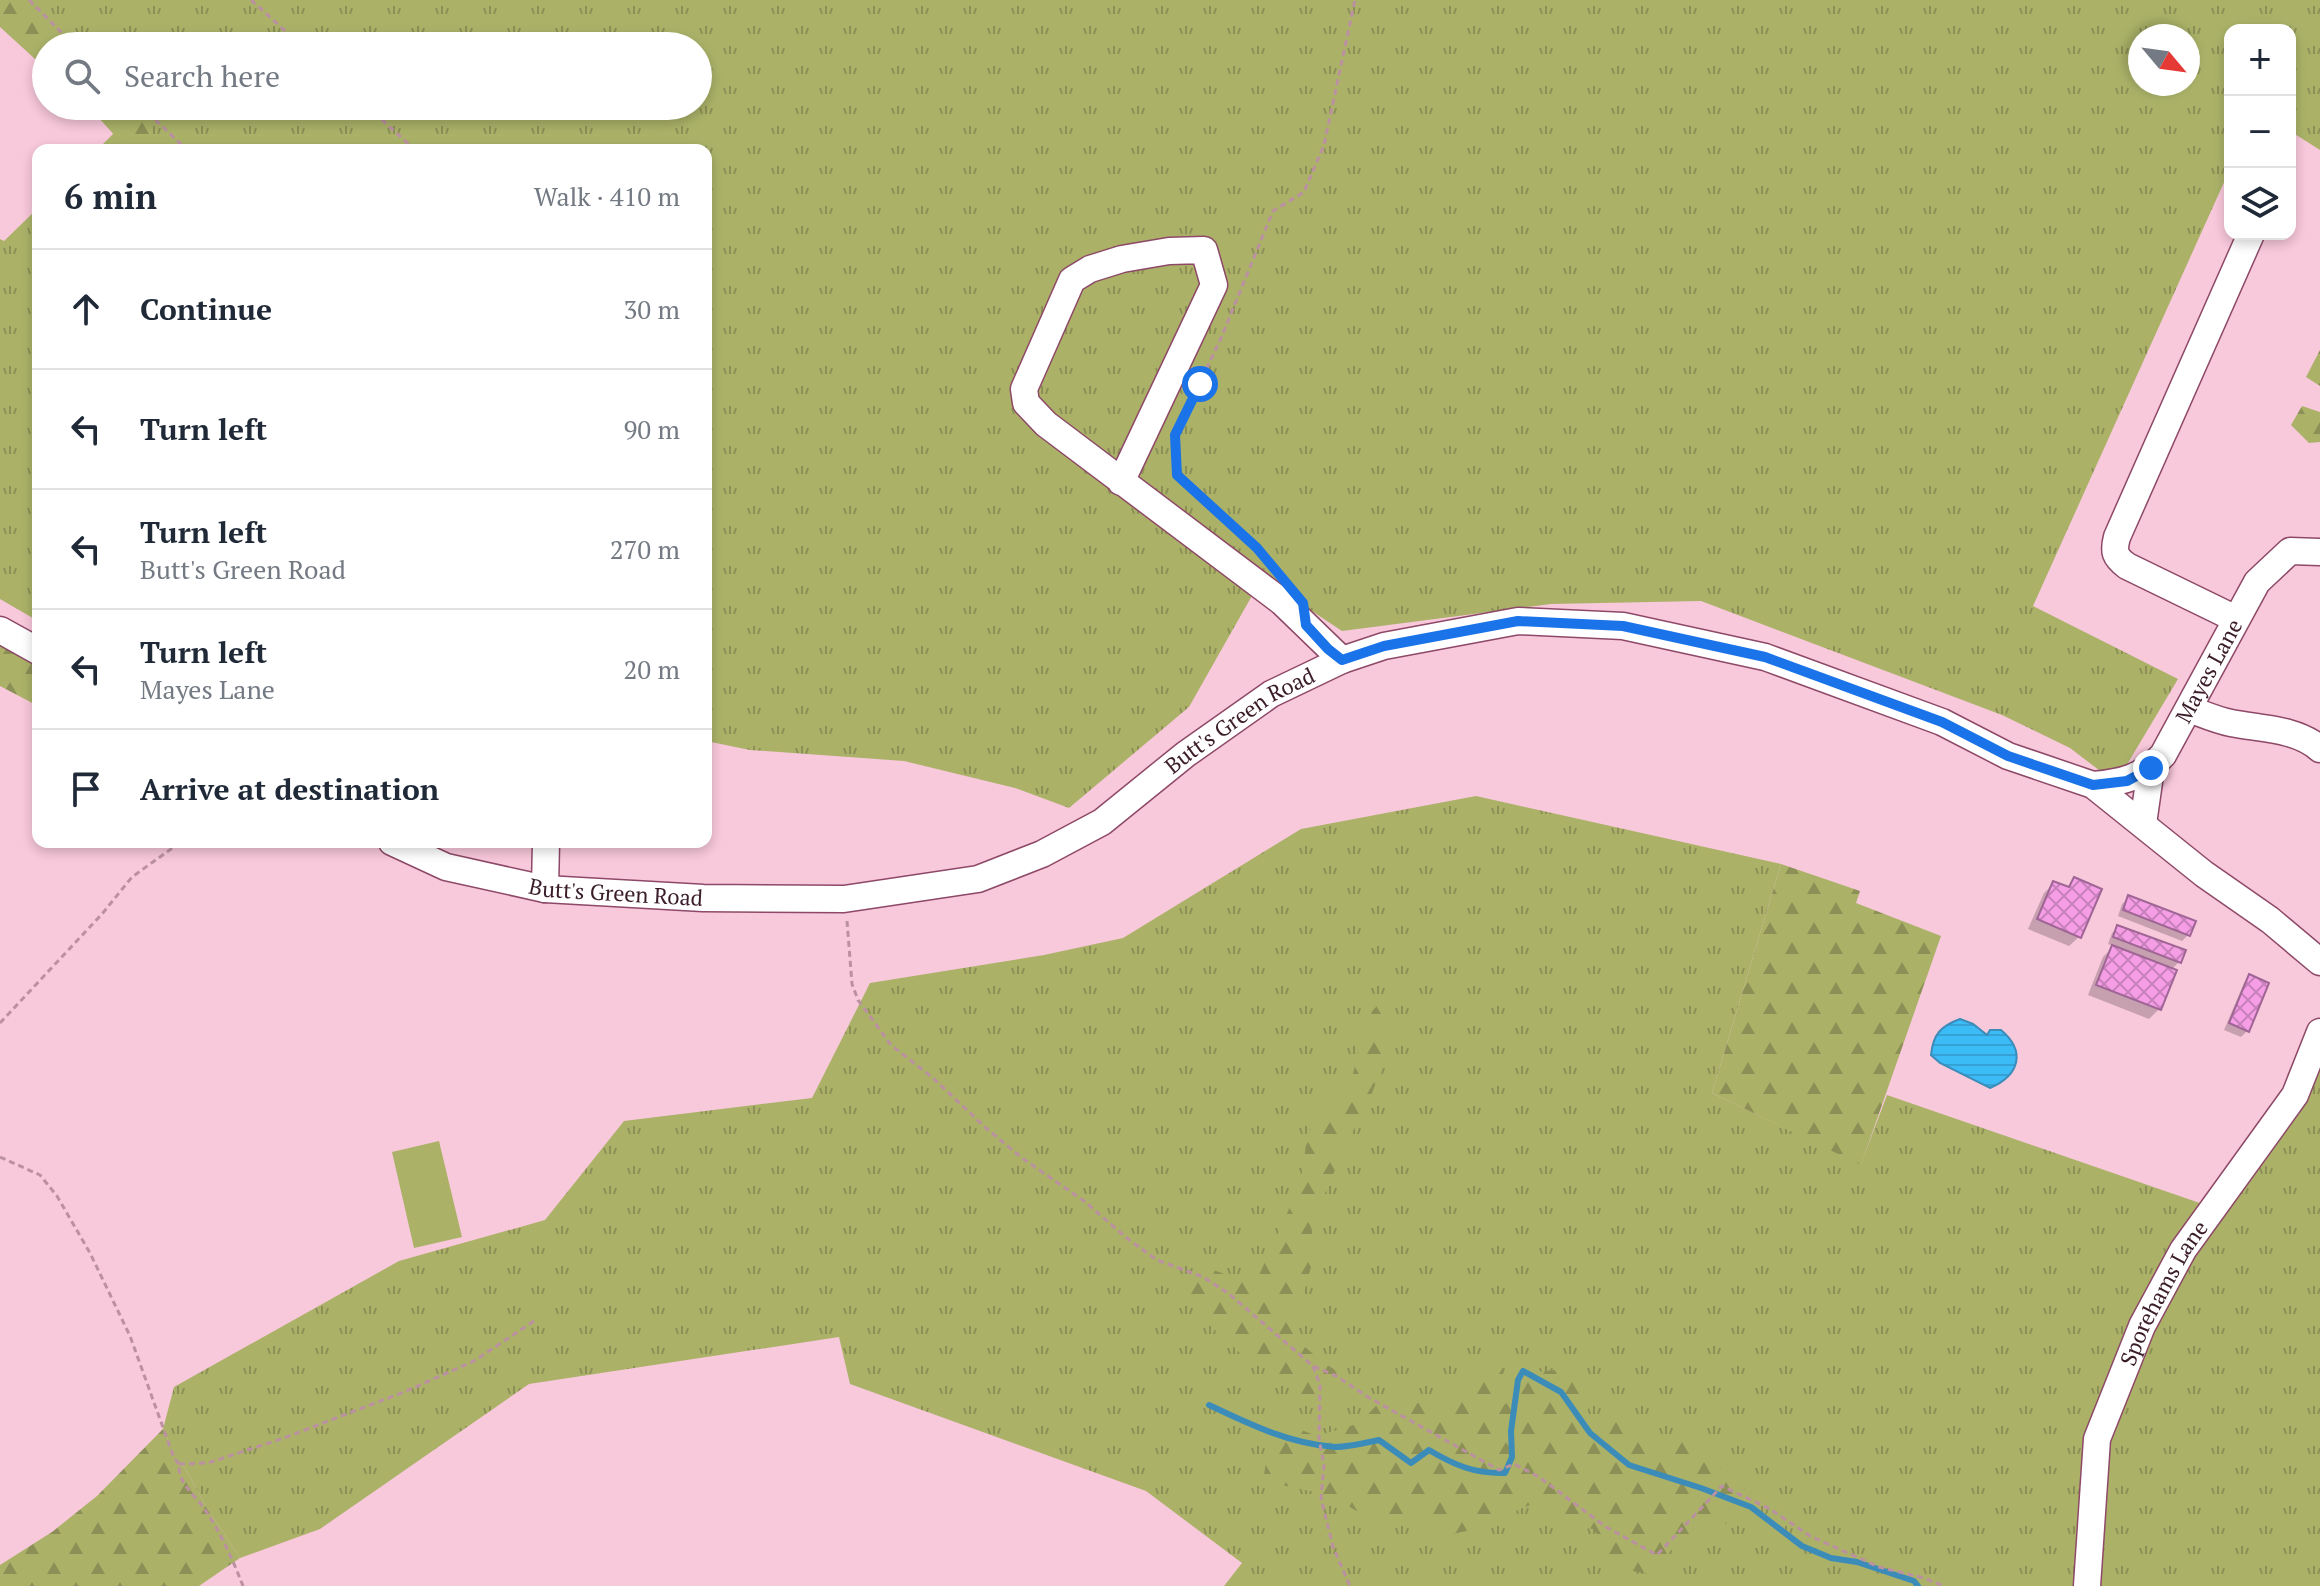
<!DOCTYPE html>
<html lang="en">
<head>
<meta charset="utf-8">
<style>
	body { margin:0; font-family:"PT Serif",serif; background:#f2f2f3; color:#1f2937 }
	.controls { position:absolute; right:24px; top:24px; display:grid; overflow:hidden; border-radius:16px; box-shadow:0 4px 12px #0003 }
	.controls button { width:72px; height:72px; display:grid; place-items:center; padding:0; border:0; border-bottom:2px solid #e0e1e3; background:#fff; color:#1f2937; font:40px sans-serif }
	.compass { position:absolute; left:2128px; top:24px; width:72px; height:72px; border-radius:50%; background:#fff; box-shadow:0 4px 12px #0003; rotate:119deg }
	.stop { position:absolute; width:24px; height:24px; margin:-18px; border:6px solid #1a73e8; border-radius:50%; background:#fff }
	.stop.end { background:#1a73e8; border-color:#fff; box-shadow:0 2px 8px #0008 }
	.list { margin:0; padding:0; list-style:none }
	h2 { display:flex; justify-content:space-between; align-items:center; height:104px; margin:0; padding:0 32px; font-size:34px }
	h2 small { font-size:26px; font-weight:400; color:#747a83 }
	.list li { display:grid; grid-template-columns:52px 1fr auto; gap:24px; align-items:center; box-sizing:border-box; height:120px; padding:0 32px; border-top:2px solid #e0e1e3 }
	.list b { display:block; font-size:30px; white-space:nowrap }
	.list p { margin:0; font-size:26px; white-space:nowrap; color:#747a83 }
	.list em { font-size:26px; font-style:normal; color:#747a83 }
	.icon { flex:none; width:44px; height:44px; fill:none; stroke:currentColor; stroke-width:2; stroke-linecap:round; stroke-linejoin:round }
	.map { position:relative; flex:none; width:2320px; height:1586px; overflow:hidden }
	.search { position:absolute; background:#fff; box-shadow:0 4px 12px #0003; left:32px; top:32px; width:680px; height:88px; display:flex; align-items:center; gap:20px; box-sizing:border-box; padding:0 28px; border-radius:44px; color:#747a83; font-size:30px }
	.panel { position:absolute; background:#fff; box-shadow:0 4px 12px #0003; left:32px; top:144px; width:680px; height:704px; border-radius:16px }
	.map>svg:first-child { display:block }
	.grass { fill:url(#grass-tufts); fill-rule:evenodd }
	.forest { fill:url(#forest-firs) }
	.pitch { fill:#abb268 }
	.water { fill:url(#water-rules); stroke:#3c8cba; stroke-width:2 }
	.shadow { fill:#0003 }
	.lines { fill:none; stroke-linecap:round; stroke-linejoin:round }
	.stream { stroke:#3c8cba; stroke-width:6 }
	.building { fill:url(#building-cross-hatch); stroke:#9f6595; stroke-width:2 }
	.minor-casing { stroke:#8d4967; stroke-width:29 }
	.path { stroke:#bb91a2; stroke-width:3; stroke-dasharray:6 4; stroke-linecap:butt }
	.minor { stroke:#fff; stroke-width:26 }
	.route { stroke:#1a73e8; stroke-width:10 }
	.labels { text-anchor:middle; stroke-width:8; stroke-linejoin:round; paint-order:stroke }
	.street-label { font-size:22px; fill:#3b1d2a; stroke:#f8c8db }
</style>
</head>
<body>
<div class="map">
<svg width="2320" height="1586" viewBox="0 0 2320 1586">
	<defs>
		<pattern id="grass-tufts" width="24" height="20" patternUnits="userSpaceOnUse" patternTransform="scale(2)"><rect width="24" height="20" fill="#abb268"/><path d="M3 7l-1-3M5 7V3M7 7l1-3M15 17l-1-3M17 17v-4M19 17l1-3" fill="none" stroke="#8c9056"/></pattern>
		<pattern id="forest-firs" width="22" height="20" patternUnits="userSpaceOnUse" patternTransform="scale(2)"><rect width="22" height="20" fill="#abb268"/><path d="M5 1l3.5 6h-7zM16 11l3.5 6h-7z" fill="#8c9056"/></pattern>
		<pattern id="water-rules" width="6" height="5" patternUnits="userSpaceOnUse" patternTransform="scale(2)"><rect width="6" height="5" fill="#3cbcf7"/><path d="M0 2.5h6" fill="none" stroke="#36a1d4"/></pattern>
		<pattern id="building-cross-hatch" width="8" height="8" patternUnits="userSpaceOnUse" patternTransform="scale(2)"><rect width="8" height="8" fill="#f59ee6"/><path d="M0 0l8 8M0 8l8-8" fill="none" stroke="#c880bb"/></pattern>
	</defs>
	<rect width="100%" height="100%" fill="#f8c8db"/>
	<g class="grass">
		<path d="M0,0H2320V150L2290,131V30H2230V169L2033,606L2178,679L2116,783L2070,748L2002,715L1701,601L1551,604L1342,631L1262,578L1189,707L1069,808L1015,788L904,761L750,750L706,741V150H97L119,128L98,106H698V46H46ZM2140,36H2188V84H2140Z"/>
		<polygon points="38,208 38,621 0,599 0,239 4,241"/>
		<polygon points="1476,796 1781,864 1712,1093 1861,1164 1887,1095 2220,1210 2320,1048 2320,1586 1224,1586 1242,1563 1146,1491 850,1384 839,1337 529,1384 320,1529 240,1558 208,1510 185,1468 166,1456 169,1442 163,1429 174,1387 399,1261 545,1220 624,1121 812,1098 870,983 1044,955 1123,938 1301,829"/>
	</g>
	<g class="forest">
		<polygon points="0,0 20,0 69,46 46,46 46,69 0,27"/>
		<polygon points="88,106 132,106 153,127 153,149 126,148"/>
		<polygon points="2320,350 2320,386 2306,377"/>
		<polygon points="2302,406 2320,412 2320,442 2309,443 2291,425"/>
		<polygon points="0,635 38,656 38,706 0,686"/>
		<polygon points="1781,864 1860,891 1856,903 1941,936 1861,1165 1712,1093"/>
		<polygon points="1381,1002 1393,1013 1385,1038 1379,1075 1367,1106 1348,1140 1311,1225 1315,1252 1304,1293 1288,1319 1295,1338 1321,1361 1345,1376 1337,1394 1300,1394 1275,1371 1247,1359 1207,1323 1187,1293 1186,1285 1198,1264 1245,1282 1259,1275 1300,1185 1307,1138 1318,1112 1339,1097 1353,1074 1363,1029 1373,1010"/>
		<polygon points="1502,1357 1505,1405 1530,1373 1570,1368 1597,1395 1585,1414 1598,1422 1623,1418 1642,1436 1667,1449 1690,1431 1714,1455 1724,1476 1750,1492 1738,1518 1694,1538 1687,1551 1671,1550 1653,1575 1607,1566 1602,1545 1594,1529 1563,1526 1539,1501 1471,1530 1448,1535 1414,1518 1374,1521 1329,1495 1263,1481 1273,1419 1317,1436 1360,1423 1385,1396 1418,1403 1457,1400 1483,1365"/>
		<polygon points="163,1429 169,1442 167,1456 185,1468 208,1510 240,1558 199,1586 0,1586 0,1565 52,1532 97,1496"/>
	</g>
	<polygon class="pitch" points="439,1141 462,1237 414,1248 392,1152"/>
	<path class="water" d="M1960,1019L1973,1024L1987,1035L1990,1030H2001C2026,1051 2020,1075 1990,1088L1940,1063L1931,1055C1933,1034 1941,1026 1960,1019Z"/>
	<g class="shadow">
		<polygon points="2074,880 2079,937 2069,946 2028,929 2044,893 2054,883 2066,888"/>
		<polygon points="2129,898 2188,935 2182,941 2118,916 2122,904"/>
		<polygon points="2118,927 2179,962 2171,970 2159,1009 2149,1019 2088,995 2103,957 2114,946 2108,944 2112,933"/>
		<polygon points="2250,977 2247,1031 2241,1037 2224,1030 2244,983"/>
	</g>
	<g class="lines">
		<path class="stream" d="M1209,1405C1249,1424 1290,1444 1335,1447C1349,1447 1365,1443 1379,1440L1411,1463L1429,1450C1454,1465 1475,1474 1505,1473L1512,1457L1511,1431L1518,1380L1523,1371L1561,1392L1590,1433L1629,1465L1701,1488L1751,1507L1802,1546L1831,1558L1857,1562L1914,1581L1918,1586"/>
	</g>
	<g class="building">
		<polygon points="2074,877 2102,889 2081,938 2037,919 2053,881 2069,887"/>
		<polygon points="2128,895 2196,921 2190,936 2123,910"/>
		<polygon points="2117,925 2186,950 2181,963 2113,937"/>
		<polygon points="2112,945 2177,970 2161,1010 2096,985"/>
		<polygon points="2249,974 2269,983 2249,1032 2229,1023"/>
	</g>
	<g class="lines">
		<defs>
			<g id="minor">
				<polyline points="1121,482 1214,285 1204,250 1169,251 1122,259 1090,269 1072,280 1024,389 1026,403 1046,424 1282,602 1342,660"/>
				<path d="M2236,619L2127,566C2115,557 2113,552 2117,537L2251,234"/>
				<polyline points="0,630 38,651"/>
				<path d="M2189,709C2203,714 2216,720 2231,723C2260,729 2296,728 2320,749"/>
				<path id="s1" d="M2093,785C2124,782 2141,778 2163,755L2257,582L2290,551L2320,552"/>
				<polyline points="2143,824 2151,768"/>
				<path id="s2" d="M392,842L446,867L545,889L703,898L844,899L978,879L1042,854L1102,822L1186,754L1271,694L1342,660L1384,646L1518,621L1623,626L1765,657L1942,722L2008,756L2093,785L2204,874L2270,920L2320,962"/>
				<polyline points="545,889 546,842"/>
				<path id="s3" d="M2087,1586L2097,1439L2142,1326L2183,1250L2295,1095L2320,1032"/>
			</g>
		</defs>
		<use href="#minor" class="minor-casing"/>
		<g class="path">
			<polyline points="29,0 75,46"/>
			<polyline points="251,0 302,46"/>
			<polyline points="141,106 187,150"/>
			<polyline points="367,106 415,150"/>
			<polyline points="1269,562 1221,513 1177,475 1175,435 1221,338 1273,211 1304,192 1324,145 1355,0"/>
			<polyline points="847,921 852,984 858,1000 891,1045 933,1078 986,1128 1022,1158 1084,1201 1128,1239 1157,1260 1203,1277 1228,1293 1313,1366 1336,1376 1368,1397 1499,1470 1514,1464 1539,1477 1606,1527 1657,1555 1722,1486 1770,1509 1810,1536 1879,1567 1924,1578 1944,1586"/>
			<polyline points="0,1023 102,914 132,877 171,849 174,842"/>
			<path d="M0,1157L40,1175L57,1196L90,1253L130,1336L174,1458L179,1464C178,1483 192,1492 203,1507C219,1529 233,1560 243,1586"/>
			<polyline points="1313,1366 1320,1385 1319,1439 1324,1465 1321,1498 1333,1547 1350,1586"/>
			<polyline points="179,1464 208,1463 284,1438 404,1392 474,1361 534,1321"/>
		</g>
		<use href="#minor" class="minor"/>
	</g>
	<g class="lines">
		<polyline class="route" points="1200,384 1175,435 1177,475 1257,548 1303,603 1306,625 1328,649 1342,660 1384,646 1518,621 1623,626 1765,657 1942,722 2008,756 2093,785 2127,781 2151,768"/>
	</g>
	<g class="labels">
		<g class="street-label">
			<text dy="8" stroke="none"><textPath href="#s1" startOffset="174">Mayes Lane</textPath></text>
			<text dy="8" stroke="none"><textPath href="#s2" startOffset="904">Butt's Green Road</textPath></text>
			<text dy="8" stroke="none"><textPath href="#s2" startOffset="232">Butt's Green Road</textPath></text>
			<text dy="8" stroke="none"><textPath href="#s3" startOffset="308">Sporehams Lane</textPath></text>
		</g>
	</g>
</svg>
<div class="controls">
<button>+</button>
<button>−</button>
<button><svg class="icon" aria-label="layers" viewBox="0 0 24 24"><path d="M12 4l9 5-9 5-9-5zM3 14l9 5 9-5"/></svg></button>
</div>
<svg class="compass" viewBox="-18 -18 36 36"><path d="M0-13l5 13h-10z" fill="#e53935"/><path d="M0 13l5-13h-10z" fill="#747a83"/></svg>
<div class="stop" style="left:1200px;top:384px"></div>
<div class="stop end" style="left:2151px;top:768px"></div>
<div class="search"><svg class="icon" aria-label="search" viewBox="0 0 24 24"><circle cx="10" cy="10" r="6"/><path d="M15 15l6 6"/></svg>Search here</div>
<section class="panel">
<h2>6 min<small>Walk · 410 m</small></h2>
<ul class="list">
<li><svg class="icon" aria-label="ahead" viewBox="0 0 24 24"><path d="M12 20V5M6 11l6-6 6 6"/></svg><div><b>Continue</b></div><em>30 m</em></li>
<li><svg class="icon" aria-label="left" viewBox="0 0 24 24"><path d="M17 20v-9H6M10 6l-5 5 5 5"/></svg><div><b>Turn left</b></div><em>90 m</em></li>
<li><svg class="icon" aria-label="left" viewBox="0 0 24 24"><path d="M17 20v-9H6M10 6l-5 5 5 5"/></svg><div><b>Turn left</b><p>Butt's Green Road</p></div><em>270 m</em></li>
<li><svg class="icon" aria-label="left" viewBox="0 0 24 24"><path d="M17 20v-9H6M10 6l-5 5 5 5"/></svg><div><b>Turn left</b><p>Mayes Lane</p></div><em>20 m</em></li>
<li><svg class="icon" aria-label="arrive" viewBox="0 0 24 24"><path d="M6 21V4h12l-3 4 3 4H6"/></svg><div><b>Arrive at destination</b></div></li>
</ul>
</section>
</div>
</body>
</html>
